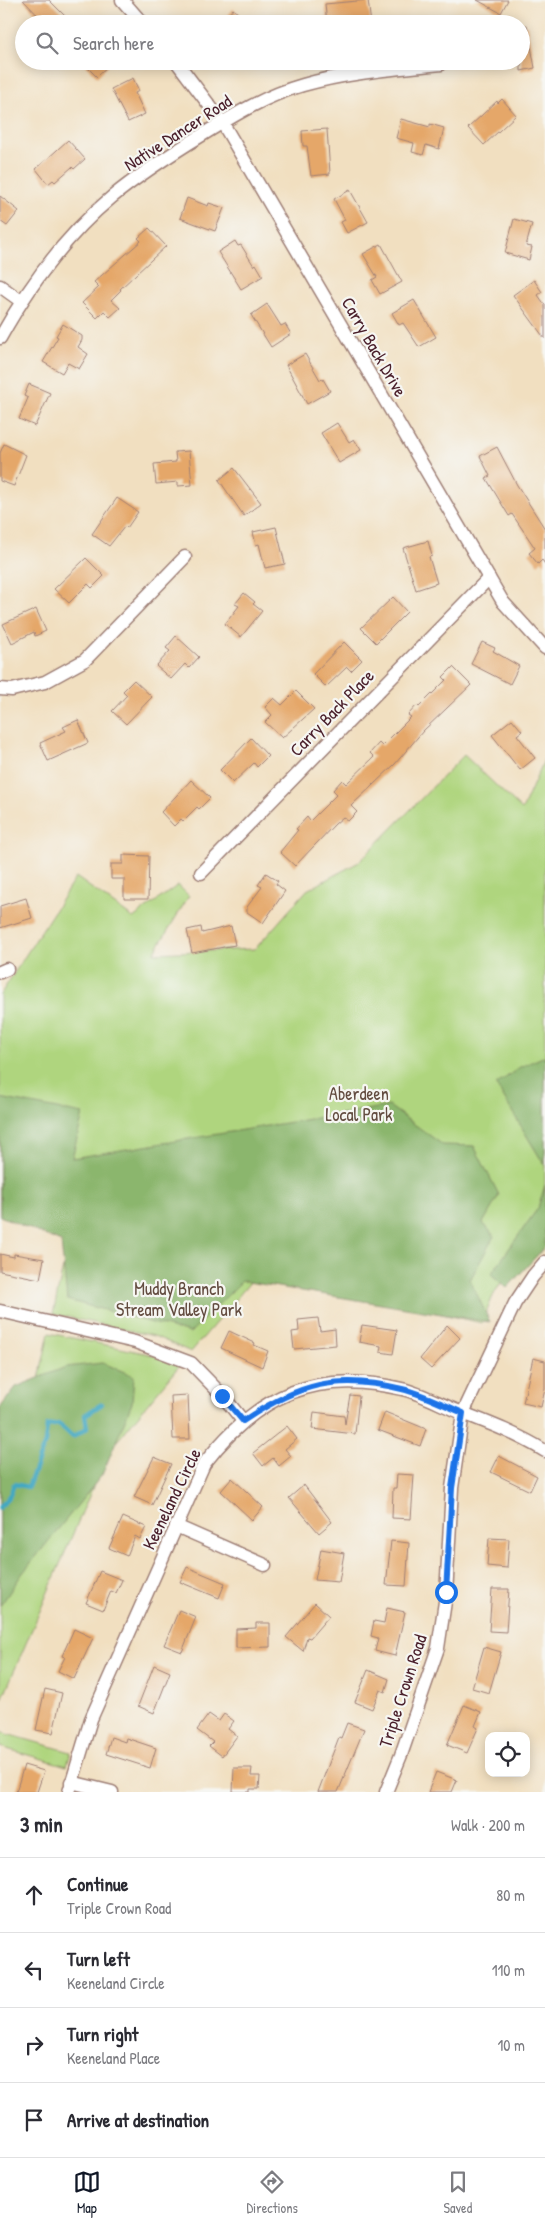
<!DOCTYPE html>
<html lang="en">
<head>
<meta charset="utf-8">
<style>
	body { margin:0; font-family:"Patrick Hand",sans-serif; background:#f2f2f3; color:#2b2b33 }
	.controls { position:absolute; right:15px; bottom:15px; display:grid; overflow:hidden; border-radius:10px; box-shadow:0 2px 12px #0003 }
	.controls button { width:45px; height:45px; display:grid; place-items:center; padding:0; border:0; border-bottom:1px solid #e1e1e2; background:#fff; color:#2b2b33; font:25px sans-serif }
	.stop { position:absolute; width:15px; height:15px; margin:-11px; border:4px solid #1a73e8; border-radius:50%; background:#fff }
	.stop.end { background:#1a73e8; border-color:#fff; box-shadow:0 1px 5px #0008 }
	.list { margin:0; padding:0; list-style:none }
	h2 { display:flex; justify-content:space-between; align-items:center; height:65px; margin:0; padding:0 20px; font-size:21px }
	h2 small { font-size:16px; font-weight:400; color:#7c7c81 }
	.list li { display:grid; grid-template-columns:32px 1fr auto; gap:15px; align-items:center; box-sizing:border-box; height:75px; padding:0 20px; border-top:1px solid #e1e1e2 }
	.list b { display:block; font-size:19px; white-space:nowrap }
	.list p { margin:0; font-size:16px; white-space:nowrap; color:#7c7c81 }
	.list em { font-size:16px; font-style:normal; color:#7c7c81 }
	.icon { flex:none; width:28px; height:28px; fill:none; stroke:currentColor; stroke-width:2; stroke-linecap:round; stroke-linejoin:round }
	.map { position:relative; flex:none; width:545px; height:1792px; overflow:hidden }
	.search { position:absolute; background:#fff; box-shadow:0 2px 12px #0003; left:15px; right:15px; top:15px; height:55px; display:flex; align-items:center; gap:12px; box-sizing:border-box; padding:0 18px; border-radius:28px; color:#7c7c81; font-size:19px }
	.sheet { height:365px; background:#fff }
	nav { display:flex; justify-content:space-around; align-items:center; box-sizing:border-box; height:70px; border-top:1px solid #e1e1e2; background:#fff; font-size:14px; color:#7c7c81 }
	nav a { display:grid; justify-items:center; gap:2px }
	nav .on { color:#111827 }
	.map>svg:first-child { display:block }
	.green { fill:#afd57e; stroke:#7c7a54 }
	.forest { fill:#8bb66d; stroke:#6a6a4c }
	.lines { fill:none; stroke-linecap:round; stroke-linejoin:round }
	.stream { stroke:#42a8c2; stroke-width:4.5 }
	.building { fill:#e5a769 }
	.street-casing { stroke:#9e7f76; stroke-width:15 }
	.street { stroke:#fff; stroke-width:12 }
	.route { stroke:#1a73e8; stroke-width:6 }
	.labels { text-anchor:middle; stroke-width:4.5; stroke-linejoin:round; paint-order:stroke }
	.street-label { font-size:18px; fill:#4a1f2b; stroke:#f6f6f2 }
	.park-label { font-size:18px; fill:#634c40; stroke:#f6f6f2 }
</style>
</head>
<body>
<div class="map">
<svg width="545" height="1792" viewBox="0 0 545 1792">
	<rect width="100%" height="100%" fill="#f6f6f2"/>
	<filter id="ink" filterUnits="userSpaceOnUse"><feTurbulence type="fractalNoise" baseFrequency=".02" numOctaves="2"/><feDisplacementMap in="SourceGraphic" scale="10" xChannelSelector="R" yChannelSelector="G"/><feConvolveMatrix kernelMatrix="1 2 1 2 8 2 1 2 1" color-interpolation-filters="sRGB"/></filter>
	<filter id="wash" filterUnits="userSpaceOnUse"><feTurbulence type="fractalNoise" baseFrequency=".0096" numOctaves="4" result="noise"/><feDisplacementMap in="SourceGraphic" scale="20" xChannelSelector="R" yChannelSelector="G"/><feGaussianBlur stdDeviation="1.12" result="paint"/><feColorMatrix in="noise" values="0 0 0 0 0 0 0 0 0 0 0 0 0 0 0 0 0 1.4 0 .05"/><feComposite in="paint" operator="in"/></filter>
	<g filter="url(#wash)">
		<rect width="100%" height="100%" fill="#f1dfc0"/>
		<g class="green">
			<polygon points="464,755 522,810 545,758 545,1228 511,1266 493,1296 482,1323 258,1273 191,1352 154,1336 53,1314 71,1230 0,1214 0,995 76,877 133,918 178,885 189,896 154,953 255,949 307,890 359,862"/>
			<polygon points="49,1333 154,1355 179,1366 108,1452 0,1704 0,1410 39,1379"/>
			<polygon points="0,1732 71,1752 67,1766 0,1747"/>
		</g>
		<g class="forest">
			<polygon points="545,1056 545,1166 496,1085 520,1067"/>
			<polygon points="0,1098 83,1114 72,1158 389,1106 443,1145 474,1146 499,1195 483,1223 494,1236 470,1280 490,1322 242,1281 190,1333 67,1300 61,1242 0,1216"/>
			<polygon points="545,1185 545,1247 507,1288 491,1274 538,1208"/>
			<polygon points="103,1363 134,1376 132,1403 102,1475 22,1574 0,1606 0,1408 16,1387 66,1367"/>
		</g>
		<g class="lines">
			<polyline class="stream" points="0,1508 11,1493 14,1484 28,1487 45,1443 47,1426 59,1424 73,1437 87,1428 85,1415 102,1404"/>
		</g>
		<g id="blocks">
			<g class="building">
				<polygon points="23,0 49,0 65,16 57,24 46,24"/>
				<polygon points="368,0 371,24 357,24 357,21 327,24 325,4"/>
				<polygon points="477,0 508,0 501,13"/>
				<polygon points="233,9 251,24 221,24"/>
				<polygon points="521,25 527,25 535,68 521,71"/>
				<polygon points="81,61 112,61 97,77"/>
				<polygon points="133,78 139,91 135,93 145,114 128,122 111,89"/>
				<polygon points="502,99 516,115 484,145 468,128 497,101 498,103"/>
				<polygon points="401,119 430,127 430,124 444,128 439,149 426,145 423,155 412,152 414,143 396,138"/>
				<polygon points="327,129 330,174 311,176 307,146 303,146 302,131"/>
				<polygon points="68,140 85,159 74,169 72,167 55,182 53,180 48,184 36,169"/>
				<polygon points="350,190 368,222 347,233 341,222 345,220 334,199"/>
				<polygon points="0,196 19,211 7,226 0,221"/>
				<polygon points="187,198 208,206 209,203 224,208 215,231 180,218"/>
				<polygon points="514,219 532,224 526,246 532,247 529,260 505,253"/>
				<polygon points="149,228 166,246 120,289 121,290 111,300 120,308 110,317 104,311 97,318 82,303 99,287 94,282 141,241 138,238"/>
				<polygon points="235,241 238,246 241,245 254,266 256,264 263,276 241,289 218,252"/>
				<polygon points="381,244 402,282 380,294 372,280 377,277 363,254"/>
				<polygon points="534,280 542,292 538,295 545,305 545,339 513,295"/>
				<polygon points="414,300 436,337 419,347 403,323 399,325 392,313"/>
				<polygon points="267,304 281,326 285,324 291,334 271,347 251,315"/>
				<polygon points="63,324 82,336 82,340 78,347 88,354 79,369 68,363 62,373 43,362 58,337 56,336"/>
				<polygon points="305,354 320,380 323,379 330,391 307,404 286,365"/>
				<polygon points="29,384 50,393 35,426 19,419 28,398 24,396"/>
				<polygon points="337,423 349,442 354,439 361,450 339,463 321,433"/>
				<polygon points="4,444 26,455 14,486 0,481 0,453"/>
				<polygon points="497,447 517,485 545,529 545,564 542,560 538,564 529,553 535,548 512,514 509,516 486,478 490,476 480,456"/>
				<polygon points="189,451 192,485 178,486 178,482 156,484 154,464 176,462 175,452"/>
				<polygon points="234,468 261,503 244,516 219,480"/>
				<polygon points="117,498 138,512 127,528 125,526 109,546 92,534"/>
				<polygon points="276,527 285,564 265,568 259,544 256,545 253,532"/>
				<polygon points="428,541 432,556 429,557 437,583 416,590 403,548"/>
				<polygon points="86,558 104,576 92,588 88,584 69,603 54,589"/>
				<polygon points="244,593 255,602 253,604 262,611 241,637 225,624 239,606 235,604"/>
				<polygon points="393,597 407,612 376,643 361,628"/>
				<polygon points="36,609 46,631 35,636 34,632 12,643 3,624"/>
				<polygon points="176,636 199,657 189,668 185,664 171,679 156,666 170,651 166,648"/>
				<polygon points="344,642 362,660 351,671 347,667 326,687 313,674"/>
				<polygon points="482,642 495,648 493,651 519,666 510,684 471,664"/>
				<polygon points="453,667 471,685 423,731 395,764 351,806 357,812 348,821 343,817 335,824 295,866 280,852 298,830 296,829 307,817 310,821 337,794 333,790 342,780 346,784 374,757 370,753 379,743 382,746 411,717 408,715 417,705 419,707 446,680 443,677"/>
				<polygon points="134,680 152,697 126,724 112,711 127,695 123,691"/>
				<polygon points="296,691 314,709 282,738 265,722 272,715 265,707 274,698 282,705"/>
				<polygon points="512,719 522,731 517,735 535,758 520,770 492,735"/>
				<polygon points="78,720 88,743 48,761 40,743 66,731 63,727"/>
				<polygon points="251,738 268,756 257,767 254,763 233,783 220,770"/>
				<polygon points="191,780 210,798 199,809 197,807 183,821 181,819 174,826 161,812"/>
				<polygon points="123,855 149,856 148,899 124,899 124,879 111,879 111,864 123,864"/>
				<polygon points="266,873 278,881 276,884 285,891 263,923 247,912 247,907 262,887 258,885"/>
				<polygon points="26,898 32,918 0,928 0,906"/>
				<polygon points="231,926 235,945 192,953 187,930 201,927 202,933"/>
				<polygon points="0,1254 14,1257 14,1254 44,1259 40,1279 0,1271"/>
				<polygon points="318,1318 320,1331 335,1329 336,1345 294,1349 292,1332 299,1331 298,1320"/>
				<polygon points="362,1325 397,1330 393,1354 380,1352 381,1346 359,1342"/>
				<polygon points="447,1325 460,1338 431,1369 420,1359"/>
				<polygon points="229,1331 255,1343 254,1345 268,1351 262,1367 221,1348"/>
				<polygon points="533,1358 545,1361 545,1389 541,1407 523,1403"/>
				<polygon points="188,1395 190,1439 173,1439 171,1396"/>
				<polygon points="350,1395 359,1396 355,1434 312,1429 314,1412 344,1416 345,1424"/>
				<polygon points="385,1412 426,1429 420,1446 378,1430"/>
				<polygon points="287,1426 297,1439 285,1449 291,1456 279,1466 273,1458 263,1466 253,1453"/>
				<polygon points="499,1456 537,1476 530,1491 491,1472"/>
				<polygon points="154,1457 171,1464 152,1505 134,1497"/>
				<polygon points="397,1474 414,1475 411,1519 392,1518 393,1488 396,1488"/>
				<polygon points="232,1478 263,1507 252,1520 221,1491"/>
				<polygon points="304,1485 332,1522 319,1533 289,1498"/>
				<polygon points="123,1517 146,1527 140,1539 135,1536 127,1556 109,1548"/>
				<polygon points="489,1538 509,1539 507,1568 487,1566"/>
				<polygon points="391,1541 409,1543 406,1586 386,1585"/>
				<polygon points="321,1549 344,1553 339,1582 315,1580"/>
				<polygon points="187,1567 225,1583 219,1598 180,1582"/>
				<polygon points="100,1571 122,1580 116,1593 111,1591 103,1610 86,1603"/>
				<polygon points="492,1589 509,1589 506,1632 489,1631"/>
				<polygon points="315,1603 329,1616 310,1638 307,1637 303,1651 286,1637"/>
				<polygon points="387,1608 405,1612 395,1656 375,1651 378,1638 371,1636 374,1621 384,1623"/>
				<polygon points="179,1610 196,1617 182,1652 164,1645"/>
				<polygon points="256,1623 270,1623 270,1647 236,1648 236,1629 256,1628"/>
				<polygon points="74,1629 93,1638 74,1679 58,1671 65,1657 62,1656"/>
				<polygon points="484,1647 501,1652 489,1693 472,1688"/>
				<polygon points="154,1665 170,1672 154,1713 138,1706"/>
				<polygon points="368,1670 389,1679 385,1692 380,1690 372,1709 355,1702"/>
				<polygon points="45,1689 62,1693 53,1733 36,1730"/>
				<polygon points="464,1705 481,1712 475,1726 478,1728 467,1753 447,1745"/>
				<polygon points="209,1714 219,1721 224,1714 234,1721 228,1729 237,1736 222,1756 209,1746 213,1742 197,1730"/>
				<polygon points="347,1723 364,1729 338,1792 318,1792 339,1737 341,1738"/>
				<polygon points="111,1737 125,1742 126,1738 156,1748 150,1768 106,1754"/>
				<polygon points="24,1765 44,1771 37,1792 16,1792"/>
				<polygon points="234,1768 252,1768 251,1776 260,1776 259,1789 250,1789 250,1792 233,1792"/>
				<polygon points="436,1772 457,1780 452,1792 428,1792"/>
			</g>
		</g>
	</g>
	<g filter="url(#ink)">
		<use href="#blocks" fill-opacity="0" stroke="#9e7f76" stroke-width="1"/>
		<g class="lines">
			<defs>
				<g id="street">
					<polyline points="122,0 143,24"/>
					<polyline points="176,61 222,122 503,602 545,648"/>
					<polyline points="0,286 21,301"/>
					<path d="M0,338C29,286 65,236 112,197C140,174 171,154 202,135C234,115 267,95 303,85C348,72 396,69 441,64"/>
					<polyline points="0,689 12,690 45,682 85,660 185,557"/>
					<polyline points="201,873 489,578"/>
					<polyline points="0,972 7,969"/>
					<polyline points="0,1311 135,1342 191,1363 223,1396 243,1421"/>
					<polyline points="176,1526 265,1565"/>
					<polyline points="71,1782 112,1792"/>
					<path d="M69,1792L91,1719L204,1464C257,1395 316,1368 402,1389C420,1393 438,1403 455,1410C486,1422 516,1433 545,1451"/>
					<polyline points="386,1792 401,1755 438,1648 446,1595 452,1488 463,1413 515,1303 533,1276 545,1262"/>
				</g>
			</defs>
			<use href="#street" class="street-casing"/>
			<use href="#street" class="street"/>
		</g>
	</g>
	<g class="lines" filter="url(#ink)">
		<path class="route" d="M222,1396L243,1421C298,1384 336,1373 402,1389C423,1394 444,1405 463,1413L452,1488L446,1592"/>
	</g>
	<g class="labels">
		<g class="street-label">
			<text transform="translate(178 133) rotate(-33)" y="6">Native Dancer Road</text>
			<text transform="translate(374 347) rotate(60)" y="6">Carry Back Drive</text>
			<text transform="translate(332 713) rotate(-46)" y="6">Carry Back Place</text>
			<text transform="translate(172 1499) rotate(-64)" y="6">Keeneland Circle</text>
			<text transform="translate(403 1691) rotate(-72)" y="6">Triple Crown Road</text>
		</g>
		<g class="park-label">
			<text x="359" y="1100">Aberdeen<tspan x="359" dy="21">Local Park</tspan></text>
			<text x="179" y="1295">Muddy Branch<tspan x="179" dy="21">Stream Valley Park</tspan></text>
		</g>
	</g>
</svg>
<div class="controls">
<button><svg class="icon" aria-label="locate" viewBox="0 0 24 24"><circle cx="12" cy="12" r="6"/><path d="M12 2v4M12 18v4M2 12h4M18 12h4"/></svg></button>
</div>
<div class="stop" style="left:446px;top:1592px"></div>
<div class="stop end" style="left:222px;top:1396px"></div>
<div class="search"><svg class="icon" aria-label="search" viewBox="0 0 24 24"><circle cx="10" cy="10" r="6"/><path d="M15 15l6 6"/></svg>Search here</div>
</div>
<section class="sheet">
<h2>3 min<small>Walk · 200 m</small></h2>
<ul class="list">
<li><svg class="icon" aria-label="ahead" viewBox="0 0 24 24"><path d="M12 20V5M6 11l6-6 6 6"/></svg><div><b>Continue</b><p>Triple Crown Road</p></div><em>80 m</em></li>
<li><svg class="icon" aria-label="left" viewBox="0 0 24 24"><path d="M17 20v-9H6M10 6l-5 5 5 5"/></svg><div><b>Turn left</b><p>Keeneland Circle</p></div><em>110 m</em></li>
<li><svg class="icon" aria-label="right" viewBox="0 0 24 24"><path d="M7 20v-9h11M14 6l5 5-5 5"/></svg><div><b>Turn right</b><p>Keeneland Place</p></div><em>10 m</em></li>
<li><svg class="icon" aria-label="arrive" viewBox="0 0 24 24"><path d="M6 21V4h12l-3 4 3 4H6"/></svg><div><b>Arrive at destination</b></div></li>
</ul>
</section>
<nav>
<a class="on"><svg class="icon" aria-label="map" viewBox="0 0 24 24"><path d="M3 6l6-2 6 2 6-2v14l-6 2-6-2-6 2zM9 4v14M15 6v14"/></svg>Map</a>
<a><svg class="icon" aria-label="directions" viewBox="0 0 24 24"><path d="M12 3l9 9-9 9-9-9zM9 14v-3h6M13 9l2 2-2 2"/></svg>Directions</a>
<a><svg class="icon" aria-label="saved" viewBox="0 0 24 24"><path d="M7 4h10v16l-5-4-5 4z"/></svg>Saved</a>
</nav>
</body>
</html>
